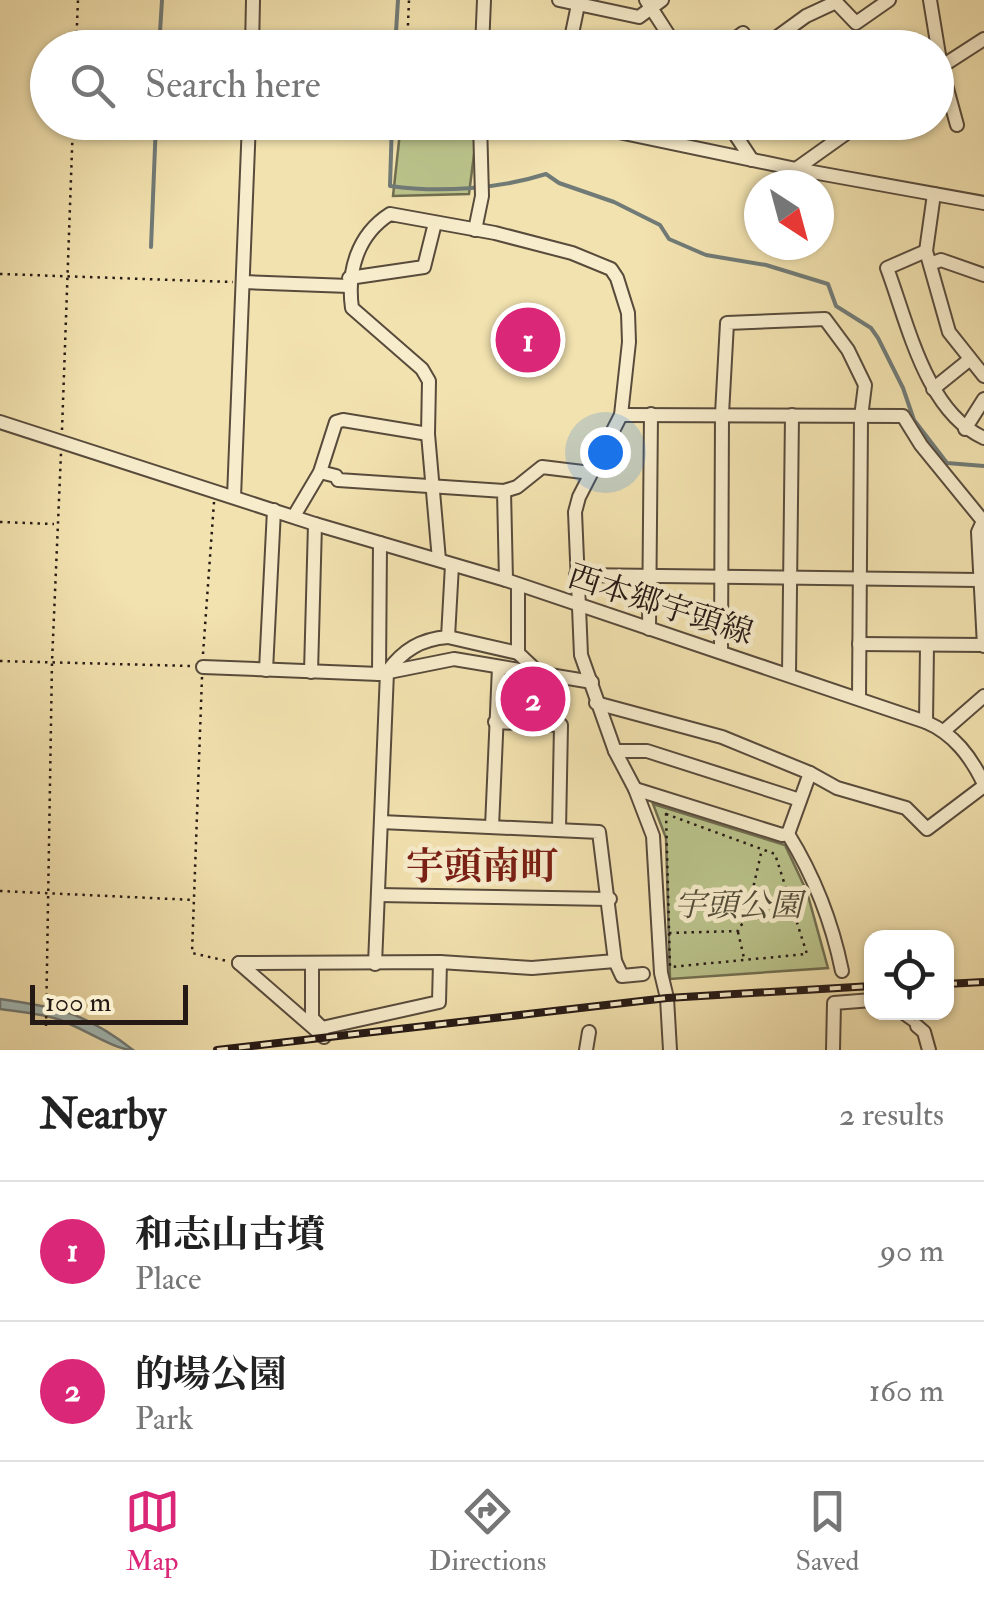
<!DOCTYPE html>
<html lang="en">
<head>
<meta charset="utf-8">
<style>
	body { margin:0; font-family:"IM FELL Double Pica","Noto Serif JP",serif; background:#f6f6f6; color:#222 }
	.controls { position:absolute; right:30px; bottom:30px; display:grid; overflow:hidden; border-radius:20px; box-shadow:0 2px 8px #0004 }
	.controls button { width:90px; height:90px; display:grid; place-items:center; padding:0; border:0; border-bottom:2px solid #e0e0e0; background:#fff; color:#222; font:50px sans-serif }
	.compass { position:absolute; left:744px; top:170px; width:90px; height:90px; border-radius:50%; background:#fff; box-shadow:0 2px 8px #0004; rotate:144deg }
	.scale { position:absolute; left:30px; bottom:25px; width:158px; box-sizing:border-box; padding-left:10px; border:5px solid #251915; border-top:0; font-size:28px; line-height:35px; white-space:nowrap; color:#251915; -webkit-text-stroke:8px #f7eccb; paint-order:stroke }
	.you { position:absolute; left:605px; top:452px; width:35px; height:35px; margin:-25px; border:8px solid #fff; border-radius:50%; background:#1a73e8; box-shadow:0 0 0 15px #1a73e833 }
	.badge { display:grid; place-items:center; width:65px; height:65px; border-radius:50%; background:#db2777; color:#fff; font-size:32px; font-weight:700 }
	.pin { position:absolute; translate:-50% -50%; border:5px solid #fff; box-shadow:0 2px 10px #0006 }
	.list { margin:0; padding:0; list-style:none }
	h2 { display:flex; justify-content:space-between; align-items:center; height:130px; margin:0; padding:0 40px; font-size:42px }
	h2 small { font-size:32px; font-weight:400; color:#767676 }
	.list li { display:grid; grid-template-columns:65px 1fr auto; gap:30px; align-items:center; box-sizing:border-box; height:140px; padding:0 40px; border-top:2px solid #e0e0e0 }
	.list b { display:block; font-size:38px; white-space:nowrap }
	.list p { margin:0; font-size:32px; white-space:nowrap; color:#767676 }
	.list em { font-size:32px; font-style:normal; color:#767676 }
	.icon { flex:none; width:55px; height:55px; fill:none; stroke:currentColor; stroke-width:2; stroke-linecap:round; stroke-linejoin:round }
	.map { position:relative; flex:none; width:984px; height:1050px; overflow:hidden }
	.search { position:absolute; background:#fff; box-shadow:0 2px 8px #0004; left:30px; right:30px; top:30px; height:110px; display:flex; align-items:center; gap:25px; box-sizing:border-box; padding:0 35px; border-radius:55px; color:#767676; font-size:38px }
	.sheet { height:410px; background:#fff }
	nav { display:flex; justify-content:space-around; align-items:center; box-sizing:border-box; height:140px; border-top:2px solid #e0e0e0; background:#fff; font-size:28px; color:#767676 }
	nav a { display:grid; justify-items:center; gap:5px }
	nav .on { color:#db2777 }
	.map>svg:first-child { display:block }
	.green { fill:#bac38b; stroke:#706e50; stroke-width:2.5 }
	.water { fill:#a2bab7; stroke:#707a76; stroke-width:2.5 }
	.lines { fill:none; stroke-linecap:round; stroke-linejoin:round }
	.stream { stroke:#707a76; stroke-width:4 }
	.service-casing { stroke:#584b3c; stroke-width:10 }
	.minor-casing { stroke:#584b3c; stroke-width:16 }
	.path { stroke:#251915; stroke-width:2.5; stroke-dasharray:2.5 5; stroke-linecap:butt }
	.service { stroke:#f7eccb; stroke-width:6 }
	.minor { stroke:#f7eccb; stroke-width:12 }
	.rail-casing { stroke:#251915; stroke-width:8 }
	.rail { stroke:#f7eccb; stroke-width:4; stroke-dasharray:11; stroke-linecap:butt }
	.labels { text-anchor:middle; stroke-width:9; stroke-linejoin:round; paint-order:stroke }
	.street-label { font-size:32px; fill:#251915; stroke:#f7eccb }
	.park-label { font-size:32px; font-style:italic; fill:#524c38; stroke:#f7eccb }
	.quarter-label { font-size:38px; font-weight:bold; fill:#7a1f14; stroke:#f7eccb }
</style>
</head>
<body>
<div class="map">
<svg width="984" height="1050" viewBox="0 0 984 1050">
	<rect width="100%" height="100%" fill="#f2e2af"/>
	<filter id="stains"><feTurbulence type="fractalNoise" baseFrequency=".002" numOctaves="4"/><feColorMatrix values="0 0 0 0 .2 0 0 0 0 .09 0 0 0 0 .02 0 0 0 .5 -.17"/></filter>
	<radialGradient id="worn" r=".72"><stop offset=".6" stop-color="#630" stop-opacity="0"/><stop offset="1" stop-color="#630" stop-opacity=".3"/></radialGradient>
	<g class="green">
		<polygon points="401,123 478,123 469,194 393,196"/>
		<polygon points="505,678 563,684 559,719 503,714"/>
		<polygon points="653,804 785,845 807,892 828,968 670,979 666,838"/>
	</g>
	<path class="water" d="M0,999C58,1007 86,1013 133,1050C114,1050 80,1026 57,1019C39,1013 19,1012 0,1009Z"/>
	<g class="lines">
		<g class="stream">
			<polyline points="159,48 162,0"/>
			<polyline points="395,48 398,0"/>
			<path d="M392,122L390,186C439,193 499,189 546,174L559,183L614,202L660,225L669,239L706,255L766,265L828,284L836,306L871,328L878,338L903,388L914,420L947,463L984,466"/>
			<polyline points="151,247 156,122"/>
		</g>
		<defs>
			<polyline id="service" points="897,1012 917,1026"/>
			<g id="minor">
				<polyline points="559,0 639,17 662,0"/>
				<polyline points="646,0 677,48"/>
				<polyline points="834,0 856,23 889,0"/>
				<polyline points="930,0 941,67 957,125"/>
				<polyline points="252,48 253,0"/>
				<polyline points="482,48 484,0"/>
				<polyline points="569,48 579,0"/>
				<polyline points="723,48 743,33 750,46 773,40 806,16 836,2"/>
				<polyline points="936,70 984,39"/>
				<polyline points="571,122 796,169 984,203"/>
				<polyline points="727,122 752,160"/>
				<polyline points="796,169 862,122"/>
				<polyline points="934,194 926,251 949,332 984,376"/>
				<polyline points="475,230 482,196 480,122"/>
				<path d="M926,251L887,268C908,324 926,412 984,438"/>
				<polyline points="930,264 941,260 984,275"/>
				<polyline points="349,278 424,267 435,223"/>
				<polyline points="243,282 349,286"/>
				<polyline points="933,389 969,360"/>
				<polyline points="621,415 903,416 921,445 983,521"/>
				<path d="M0,422L315,524L506,580L926,722C954,734 971,757 984,784"/>
				<polyline points="965,429 984,399"/>
				<polyline points="320,472 336,476 338,480 504,491 506,580"/>
				<polyline points="504,491 517,487 542,467 591,473"/>
				<polyline points="234,497 249,122"/>
				<polyline points="294,516 320,472 336,422 343,420 428,434"/>
				<polyline points="984,519 978,532 984,646"/>
				<path d="M439,560L428,434L429,381L422,369L352,308C347,272 357,235 390,214L495,233L572,253L611,269L617,278L628,313L629,342L621,415L579,497L575,512L581,655L615,751L635,789L653,836L661,973L667,998L670,1050"/>
				<polyline points="576,575 979,580"/>
				<polyline points="518,585 518,653 538,672"/>
				<polyline points="649,629 651,414"/>
				<polyline points="448,637 518,653"/>
				<polyline points="859,644 984,645"/>
				<polyline points="721,652 722,414 727,323 825,319 848,350 865,385 861,417 859,698"/>
				<polyline points="203,667 379,674 454,659 592,682"/>
				<polyline points="266,670 274,510"/>
				<polyline points="311,672 315,524"/>
				<polyline points="379,674 380,543"/>
				<polyline points="789,675 792,415"/>
				<polyline points="596,703 722,737 810,773 837,788 906,808 927,829 984,786"/>
				<polyline points="495,722 561,725 559,830"/>
				<polyline points="926,722 927,646"/>
				<polyline points="945,730 984,696"/>
				<polyline points="615,751 647,751 800,800"/>
				<polyline points="635,789 782,835 788,834"/>
				<polyline points="492,827 499,667"/>
				<path d="M788,834C814,876 832,922 842,971"/>
				<polyline points="788,834 810,773"/>
				<polyline points="378,895 610,899"/>
				<polyline points="615,961 622,976 643,974"/>
				<polyline points="239,963 440,962 532,968 615,961 599,832 381,822"/>
				<polyline points="239,963 324,1037"/>
				<path d="M375,964L387,672C403,650 421,639 448,637L452,565"/>
				<polyline points="312,965 312,1018 322,1028 439,1002 440,962"/>
				<polyline points="917,1026 924,1032 929,1050"/>
				<polyline points="586,1050 589,1032"/>
				<polyline points="833,1050 834,1003 872,1000"/>
			</g>
		</defs>
		<use href="#service" class="service-casing"/>
		<use href="#minor" class="minor-casing"/>
		<g class="path">
			<polyline points="76,48 78,0"/>
			<polyline points="407,48 409,0"/>
			<polyline points="0,274 233,282"/>
			<polyline points="62,430 73,122"/>
			<polyline points="0,522 54,524"/>
			<polyline points="203,654 214,502"/>
			<polyline points="0,661 191,666"/>
			<polyline points="202,677 192,953 227,961"/>
			<polygon points="666,814 775,854 807,954 670,967"/>
			<polyline points="0,891 194,900"/>
			<polyline points="761,919 747,915 762,849"/>
			<polyline points="738,932 744,958"/>
			<polyline points="669,933 738,931 747,915"/>
			<polyline points="46,1026 52,662 61,453"/>
		</g>
		<use href="#service" class="service"/>
		<use href="#minor" class="minor"/>
		<defs>
			<g id="rail">
				<polyline points="946,984 984,982"/>
				<polyline points="217,1050 667,998 872,986"/>
			</g>
		</defs>
		<use href="#rail" class="rail-casing"/>
		<use href="#rail" class="rail"/>
	</g>
	<g class="labels">
		<g class="street-label">
			<text transform="translate(661 604) rotate(18)" y="11">西本郷宇頭線</text>
		</g>
		<g class="park-label">
			<text x="738" y="916">宇頭公園</text>
		</g>
		<g class="quarter-label">
			<text x="482" y="879">宇頭南町</text>
		</g>
	</g>
	<rect width="100%" height="100%" filter="url(#stains)"/>
	<rect width="100%" height="100%" fill="url(#worn)"/>
</svg>
<div class="controls">
<button><svg class="icon" aria-label="locate" viewBox="0 0 24 24"><circle cx="12" cy="12" r="6"/><path d="M12 2v4M12 18v4M2 12h4M18 12h4"/></svg></button>
</div>
<svg class="compass" viewBox="-18 -18 36 36"><path d="M0-13l5 13h-10z" fill="#e53935"/><path d="M0 13l5-13h-10z" fill="#767676"/></svg>
<div class="scale">100 m</div>
<div class="you"></div>
<div class="pin badge" style="left:528px;top:340px">1</div>
<div class="pin badge" style="left:533px;top:699px">2</div>
<div class="search"><svg class="icon" aria-label="search" viewBox="0 0 24 24"><circle cx="10" cy="10" r="6"/><path d="M15 15l6 6"/></svg>Search here</div>
</div>
<section class="sheet">
<h2>Nearby<small>2 results</small></h2>
<ul class="list">
<li><span class="badge">1</span><div><b>和志山古墳</b><p>Place</p></div><em>90 m</em></li>
<li><span class="badge">2</span><div><b>的場公園</b><p>Park</p></div><em>160 m</em></li>
</ul>
</section>
<nav>
<a class="on"><svg class="icon" aria-label="map" viewBox="0 0 24 24"><path d="M3 6l6-2 6 2 6-2v14l-6 2-6-2-6 2zM9 4v14M15 6v14"/></svg>Map</a>
<a><svg class="icon" aria-label="directions" viewBox="0 0 24 24"><path d="M12 3l9 9-9 9-9-9zM9 14v-3h6M13 9l2 2-2 2"/></svg>Directions</a>
<a><svg class="icon" aria-label="saved" viewBox="0 0 24 24"><path d="M7 4h10v16l-5-4-5 4z"/></svg>Saved</a>
</nav>
</body>
</html>
